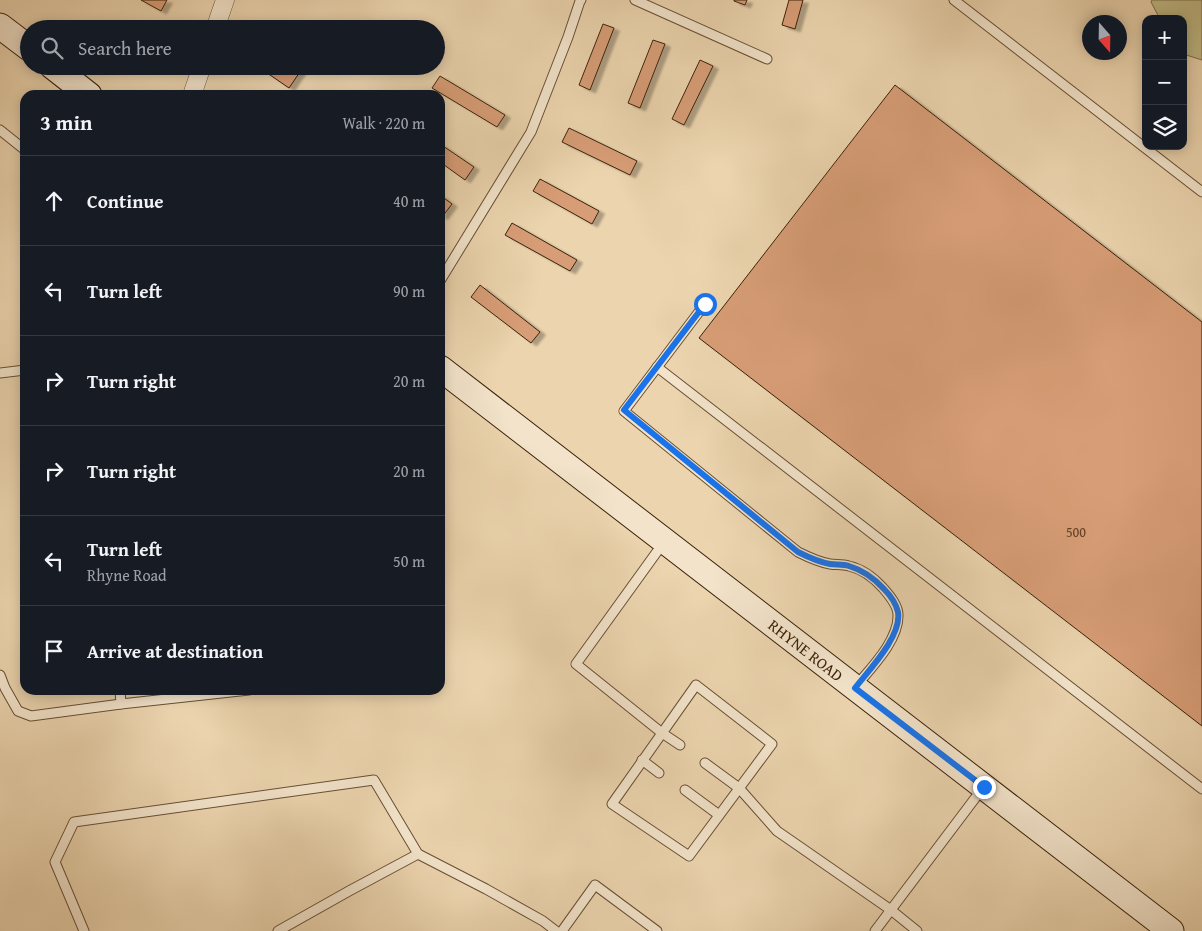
<!DOCTYPE html>
<html lang="en">
<head>
<meta charset="utf-8">
<style>
	body { margin:0; font-family:"Gentium Book Plus",serif; background:#242831; color:#f1f3f6 }
	.controls { position:absolute; right:15px; top:15px; display:grid; overflow:hidden; border-radius:10px; box-shadow:0 2px 12px #0003 }
	.controls button { width:45px; height:45px; display:grid; place-items:center; padding:0; border:0; border-bottom:1px solid #363941; background:#171b24; color:#f1f3f6; font:25px sans-serif }
	.compass { position:absolute; left:1082px; top:15px; width:45px; height:45px; border-radius:50%; background:#171b24; box-shadow:0 2px 12px #0003; rotate:160deg }
	.stop { position:absolute; width:15px; height:15px; margin:-11px; border:4px solid #1a73e8; border-radius:50%; background:#fff }
	.stop.end { background:#1a73e8; border-color:#fff; box-shadow:0 1px 5px #0008 }
	.list { margin:0; padding:0; list-style:none }
	h2 { display:flex; justify-content:space-between; align-items:center; height:65px; margin:0; padding:0 20px; font-size:21px }
	h2 small { font-size:16px; font-weight:400; color:#9ea1a6 }
	.list li { display:grid; grid-template-columns:32px 1fr auto; gap:15px; align-items:center; box-sizing:border-box; height:90px; padding:0 20px; border-top:1px solid #363941 }
	.list b { display:block; font-size:19px; white-space:nowrap }
	.list p { margin:0; font-size:16px; white-space:nowrap; color:#9ea1a6 }
	.list em { font-size:16px; font-style:normal; color:#9ea1a6 }
	.icon { flex:none; width:28px; height:28px; fill:none; stroke:currentColor; stroke-width:2; stroke-linecap:round; stroke-linejoin:round }
	.map { position:relative; flex:none; width:1202px; height:931px; overflow:hidden }
	.search { position:absolute; background:#171b24; box-shadow:0 2px 12px #0003; left:20px; top:20px; width:425px; height:55px; display:flex; align-items:center; gap:12px; box-sizing:border-box; padding:0 18px; border-radius:28px; color:#9ea1a6; font-size:19px }
	.panel { position:absolute; background:#171b24; box-shadow:0 2px 12px #0003; left:20px; top:90px; width:425px; height:605px; border-radius:15px }
	.map>svg:first-child { display:block }
	.green { fill:#c0ba85; stroke:#7e6e48 }
	.building { fill:#d79d76; stroke:#3c230a; filter:url(#shadow) }
	.lines { fill:none; stroke-linecap:round; stroke-linejoin:round }
	.lane-casing { stroke:#684f33; stroke-width:11 }
	.street-casing { stroke:#684f33; stroke-width:19 }
	.secondary-casing { stroke:#3c230a; stroke-width:27 }
	.lane { stroke:#f2e3ca; stroke-width:9 }
	.street { stroke:#f2e3ca; stroke-width:18 }
	.secondary { stroke:#f2e3ca; stroke-width:25 }
	.route { stroke:#1a73e8; stroke-width:6 }
	.labels { text-anchor:middle; stroke-width:5; stroke-linejoin:round; paint-order:stroke }
	.number-label { font-size:14px; fill:#634225 }
	.street-label { font-size:16px; fill:#3c230a; stroke:#f2e3ca }
</style>
</head>
<body>
<div class="map">
<svg width="1202" height="931" viewBox="0 0 1202 931">
	<defs>
		<filter id="shadow"><feDropShadow dx="5.5" dy="3" stdDeviation="1" flood-color="#0004"/></filter>
	</defs>
	<rect width="100%" height="100%" fill="#ebd4ae"/>
	<filter id="stains"><feTurbulence type="fractalNoise" baseFrequency=".004" numOctaves="4"/><feColorMatrix values="0 0 0 0 .2 0 0 0 0 .09 0 0 0 0 .02 0 0 0 .5 -.17"/></filter>
	<radialGradient id="worn" r=".72"><stop offset=".6" stop-color="#630" stop-opacity="0"/><stop offset="1" stop-color="#630" stop-opacity=".3"/></radialGradient>
	<polygon class="green" points="1152,0 1202,0 1202,60 1183,54 1183,19 1160,19 1151,2"/>
	<g class="building">
		<polygon points="141,0 167,0 161,11"/>
		<polygon points="734,0 747,0 745,5 734,1"/>
		<polygon points="789,0 803,0 795,29 782,25"/>
		<polygon points="603,24 614,28 590,90 579,85"/>
		<polygon points="653,40 665,44 640,108 628,103"/>
		<polygon points="700,60 713,66 684,125 672,119"/>
		<polygon points="257,66 304,66 289,88"/>
		<polygon points="440,76 505,115 497,127 432,88"/>
		<polygon points="895,85 1202,322 1202,726 699,338"/>
		<polygon points="569,128 637,161 630,175 562,142"/>
		<polygon points="440,144 474,167 465,180 440,162"/>
		<polygon points="540,179 599,211 592,224 533,191"/>
		<polygon points="440,195 452,204 442,217 440,215"/>
		<polygon points="512,223 577,260 570,271 505,235"/>
		<polygon points="480,285 540,332 531,343 471,297"/>
	</g>
	<g class="lines">
		<defs>
			<g id="lane">
				<polyline points="635,0 767,59"/>
				<polyline points="954,0 1202,192"/>
				<polyline points="0,130 25,150"/>
				<polyline points="440,281 531,132 568,37 580,1 581,0"/>
				<path d="M705,304L624,411L798,552C808,557 818,562 830,564C836,565 842,564 849,566C862,569 874,578 883,588C889,595 898,605 898,615C899,640 871,668 856,686"/>
				<polyline points="657,367 1202,789"/>
				<polyline points="0,373 25,370"/>
				<polyline points="664,542 576,664 662,733 680,745"/>
				<polyline points="0,675 5,688 18,711 31,716 121,704 249,690"/>
				<polygon points="696,685 772,744 689,856 612,804"/>
				<polyline points="120,690 121,704"/>
				<polyline points="642,760 659,773"/>
				<polyline points="705,763 739,788 777,831 891,910 917,931"/>
				<polyline points="685,790 719,815"/>
				<polyline points="84,931 55,862 74,822 374,780 418,854 486,889 543,921 556,931"/>
				<polyline points="278,931 349,891 418,854"/>
				<polyline points="562,931 595,885 657,931"/>
				<polyline points="875,931 982,789"/>
			</g>
			<g id="street">
				<polyline points="215,29 225,0"/>
				<polyline points="192,95 202,66"/>
			</g>
			<g id="secondary">
				<polyline points="0,26 29,48"/>
				<polyline points="52,66 89,95"/>
				<polyline points="440,368 1171,931"/>
			</g>
		</defs>
		<use href="#lane" class="lane-casing"/>
		<use href="#street" class="street-casing"/>
		<use href="#secondary" class="secondary-casing"/>
		<use href="#lane" class="lane"/>
		<use href="#street" class="street"/>
		<use href="#secondary" class="secondary"/>
	</g>
	<g class="lines">
		<path class="route" d="M705,304L624,410L798,552C808,557 818,562 830,564C836,565 843,564 849,566C862,570 875,579 884,589C890,595 896,604 898,612C902,636 869,670 855,688L984,787"/>
	</g>
	<g class="labels">
		<g class="number-label">
			<text x="1076" y="537">500</text>
		</g>
		<g class="street-label">
			<text transform="translate(806 650) rotate(38)" y="6">RHYNE ROAD</text>
		</g>
	</g>
	<rect width="100%" height="100%" filter="url(#stains)"/>
	<rect width="100%" height="100%" fill="url(#worn)"/>
</svg>
<div class="controls">
<button>+</button>
<button>−</button>
<button><svg class="icon" aria-label="layers" viewBox="0 0 24 24"><path d="M12 4l9 5-9 5-9-5zM3 14l9 5 9-5"/></svg></button>
</div>
<svg class="compass" viewBox="-18 -18 36 36"><path d="M0-13l5 13h-10z" fill="#e53935"/><path d="M0 13l5-13h-10z" fill="#9ea1a6"/></svg>
<div class="stop" style="left:705px;top:304px"></div>
<div class="stop end" style="left:984px;top:787px"></div>
<div class="search"><svg class="icon" aria-label="search" viewBox="0 0 24 24"><circle cx="10" cy="10" r="6"/><path d="M15 15l6 6"/></svg>Search here</div>
<section class="panel">
<h2>3 min<small>Walk · 220 m</small></h2>
<ul class="list">
<li><svg class="icon" aria-label="ahead" viewBox="0 0 24 24"><path d="M12 20V5M6 11l6-6 6 6"/></svg><div><b>Continue</b></div><em>40 m</em></li>
<li><svg class="icon" aria-label="left" viewBox="0 0 24 24"><path d="M17 20v-9H6M10 6l-5 5 5 5"/></svg><div><b>Turn left</b></div><em>90 m</em></li>
<li><svg class="icon" aria-label="right" viewBox="0 0 24 24"><path d="M7 20v-9h11M14 6l5 5-5 5"/></svg><div><b>Turn right</b></div><em>20 m</em></li>
<li><svg class="icon" aria-label="right" viewBox="0 0 24 24"><path d="M7 20v-9h11M14 6l5 5-5 5"/></svg><div><b>Turn right</b></div><em>20 m</em></li>
<li><svg class="icon" aria-label="left" viewBox="0 0 24 24"><path d="M17 20v-9H6M10 6l-5 5 5 5"/></svg><div><b>Turn left</b><p>Rhyne Road</p></div><em>50 m</em></li>
<li><svg class="icon" aria-label="arrive" viewBox="0 0 24 24"><path d="M6 21V4h12l-3 4 3 4H6"/></svg><div><b>Arrive at destination</b></div></li>
</ul>
</section>
</div>
</body>
</html>
